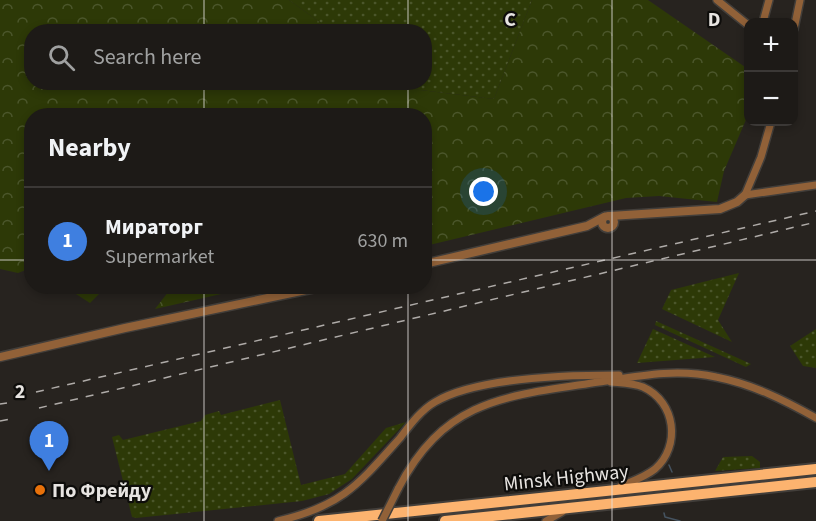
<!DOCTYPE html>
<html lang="en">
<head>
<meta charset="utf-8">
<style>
	body { margin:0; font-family:"Source Sans 3",sans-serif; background:#252320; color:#f1f3f6 }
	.controls { position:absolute; right:18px; top:18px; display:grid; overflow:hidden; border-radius:12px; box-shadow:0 3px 9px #0003 }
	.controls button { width:54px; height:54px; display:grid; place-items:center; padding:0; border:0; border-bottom:2px solid #3b3836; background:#1d1a17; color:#f1f3f6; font:30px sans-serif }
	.you { position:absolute; left:484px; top:192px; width:21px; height:21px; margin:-15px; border:4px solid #fff; border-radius:50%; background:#1a73e8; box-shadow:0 0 0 9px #1a73e833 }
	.badge { display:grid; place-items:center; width:39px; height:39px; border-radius:50%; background:#9dca2f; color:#fff; font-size:20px; font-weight:700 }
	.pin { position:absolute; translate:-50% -50px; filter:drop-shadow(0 2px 3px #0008) }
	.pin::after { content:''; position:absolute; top:32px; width:21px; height:18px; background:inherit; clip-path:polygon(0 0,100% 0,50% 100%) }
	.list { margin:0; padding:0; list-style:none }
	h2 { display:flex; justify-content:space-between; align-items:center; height:78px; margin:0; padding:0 24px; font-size:26px }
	h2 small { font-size:20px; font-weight:400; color:#a0a1a1 }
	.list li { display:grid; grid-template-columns:39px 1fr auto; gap:18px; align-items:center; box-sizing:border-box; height:108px; padding:0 24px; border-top:2px solid #3b3836 }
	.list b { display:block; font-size:22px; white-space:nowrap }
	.list p { margin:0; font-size:20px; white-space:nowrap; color:#a0a1a1 }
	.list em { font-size:20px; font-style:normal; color:#a0a1a1 }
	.icon { flex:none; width:33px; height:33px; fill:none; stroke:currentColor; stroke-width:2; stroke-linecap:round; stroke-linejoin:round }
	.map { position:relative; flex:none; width:816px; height:521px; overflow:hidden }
	.search { position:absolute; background:#1d1a17; box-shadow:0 3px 9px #0003; left:24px; top:24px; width:408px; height:66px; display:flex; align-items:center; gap:15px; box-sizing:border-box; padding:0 21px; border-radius:24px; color:#a0a1a1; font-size:22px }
	.panel { position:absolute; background:#1d1a17; box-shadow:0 3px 9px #0003; left:24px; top:108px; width:408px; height:186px; border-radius:24px }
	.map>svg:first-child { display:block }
	.grass { fill:url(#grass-dots) }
	.forest { fill:url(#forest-crowns) }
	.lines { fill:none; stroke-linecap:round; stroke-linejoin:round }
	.stream { stroke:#455360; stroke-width:1.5 }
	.minor-casing { stroke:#423e3a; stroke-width:10 }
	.tertiary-casing { stroke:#423e3a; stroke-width:11 }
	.trunk-casing { stroke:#423e3a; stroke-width:14 }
	.minor { stroke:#916138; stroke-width:7 }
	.tertiary { stroke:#916138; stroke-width:8 }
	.trunk { stroke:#fcb36f; stroke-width:10 }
	.rail { stroke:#afaba8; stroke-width:1.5; stroke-dasharray:8 8; stroke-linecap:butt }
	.minor-bridge-casing { stroke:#423e3a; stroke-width:10; stroke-linecap:butt }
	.minor-bridge { stroke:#916138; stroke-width:7 }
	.grid { fill:none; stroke:#e7e4e1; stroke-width:1.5; stroke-opacity:0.55 }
	.food-dot { fill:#e8710a; stroke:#0e0d0b; stroke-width:2 }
	.labels { text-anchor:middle; stroke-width:4.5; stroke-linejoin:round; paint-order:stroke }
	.street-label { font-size:20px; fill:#e7e4e1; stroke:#0e0d0b }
	.poi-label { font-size:20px; font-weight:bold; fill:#e7e4e1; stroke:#0e0d0b; text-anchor:start }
	.grid-label { font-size:20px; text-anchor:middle; font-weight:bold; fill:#e7e4e1; stroke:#0e0d0b; stroke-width:4.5; stroke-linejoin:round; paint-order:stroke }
</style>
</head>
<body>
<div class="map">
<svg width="816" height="521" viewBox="0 0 816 521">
	<defs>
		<pattern id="grass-dots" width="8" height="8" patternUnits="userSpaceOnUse" patternTransform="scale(1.5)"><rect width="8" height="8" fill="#2d3907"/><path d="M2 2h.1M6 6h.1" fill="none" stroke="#4b562b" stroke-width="1.8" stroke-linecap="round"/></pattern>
		<pattern id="forest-crowns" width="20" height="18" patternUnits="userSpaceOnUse" patternTransform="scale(1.5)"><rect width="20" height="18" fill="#2d3907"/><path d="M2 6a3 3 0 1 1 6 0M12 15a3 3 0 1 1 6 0" fill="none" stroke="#4b562b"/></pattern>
	</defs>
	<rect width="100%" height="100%" fill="#27231f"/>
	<g class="grass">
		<polygon points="289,0 532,0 494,99 412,89 402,83 424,82 424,32 332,31"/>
		<polygon points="739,273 718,320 732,342 662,309 671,290"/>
		<polygon points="656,321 751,364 746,367 655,325"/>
		<polygon points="653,329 715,357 637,363"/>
		<polygon points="816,329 816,368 803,366 790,346"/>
		<polygon points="280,400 301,485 345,474 386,428 406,422 352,479 329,494 302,501 136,518 132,517 112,437 119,435 123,440 201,421 205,415 219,411 221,415"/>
		<polygon points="752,456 760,462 760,468 715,471 723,457"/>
	</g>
	<g class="forest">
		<polygon points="0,0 289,0 332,31 32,32 32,82 402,82 412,89 494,99 532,0 648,0 748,69 748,115 724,171 717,202 659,196 626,198 425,246 424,116 32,116 31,268 18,273 0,269"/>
		<polygon points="65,287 106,287 90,303"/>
		<polygon points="172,287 172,286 252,287 155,309"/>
	</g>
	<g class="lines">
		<g class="stream">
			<polyline points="669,465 672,472"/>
			<polyline points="664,513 665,517 680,521"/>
		</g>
		<defs>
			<g id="minor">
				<polyline points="717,0 748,25"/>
				<polyline points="763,22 769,0"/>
				<polyline points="794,29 800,0"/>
				<polyline points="745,195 761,157 771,122"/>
				<polyline points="745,195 816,185"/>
				<path d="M611,382C622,383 633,383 643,387C676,402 681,446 655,469C645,477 633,481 621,486"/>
				<path d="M398,489C445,398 507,396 599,382C638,376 676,368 716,377C752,384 784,400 816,418"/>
				<path d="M278,521C342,506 358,485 400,438C410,425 421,410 435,402C477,377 569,375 619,375"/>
				<polyline points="546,521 562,512"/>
			</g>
			<g id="tertiary">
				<polyline points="610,216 720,209 737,202 745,195"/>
				<circle cx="608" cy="222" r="6"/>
				<polyline points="424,264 587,226 604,217"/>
				<polyline points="0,357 125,328 325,286"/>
			</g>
			<g id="trunk">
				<polyline points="319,521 816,469"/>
				<polyline points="445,521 816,482"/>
			</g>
		</defs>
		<use href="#minor" class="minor-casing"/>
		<use href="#tertiary" class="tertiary-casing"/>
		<use href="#trunk" class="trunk-casing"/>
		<use href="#minor" class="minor"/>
		<use href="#tertiary" class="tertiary"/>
		<use href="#trunk" class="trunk"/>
		<g class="rail">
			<polyline points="36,392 816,211"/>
			<polyline points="0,404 7,403"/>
			<polyline points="39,408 816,222"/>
			<polyline points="0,421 11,419"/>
		</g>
		<defs>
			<polyline id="minor-bridge" points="382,521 398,489"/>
		</defs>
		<use href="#minor-bridge" class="minor-bridge-casing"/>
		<use href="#minor-bridge" class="minor-bridge"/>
	</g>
	<path class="grid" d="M204,0V32M408,0V32M612,0V521M204,82V116M408,82V116M0,260H32M424,260H816M204,286V521M408,286V521"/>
	<circle class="food-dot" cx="40" cy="490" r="6"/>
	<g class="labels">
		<g class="street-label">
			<text transform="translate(566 477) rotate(-6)" y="7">Minsk Highway</text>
		</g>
		<g class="poi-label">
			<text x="52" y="497">По Фрейду</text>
		</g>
	</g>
	<g class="grid-label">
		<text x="510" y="26">C</text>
		<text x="714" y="26">D</text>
		<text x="20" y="398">2</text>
	</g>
</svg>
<div class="controls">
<button>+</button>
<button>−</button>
</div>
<div class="you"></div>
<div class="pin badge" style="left:49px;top:471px;background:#3f7fe0">1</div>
<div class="search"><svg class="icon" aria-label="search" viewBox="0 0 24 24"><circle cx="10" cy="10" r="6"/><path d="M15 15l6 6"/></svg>Search here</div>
<section class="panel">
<h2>Nearby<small></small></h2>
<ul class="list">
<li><span class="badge" style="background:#3f7fe0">1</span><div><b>Мираторг</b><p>Supermarket</p></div><em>630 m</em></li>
</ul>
</section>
</div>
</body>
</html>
